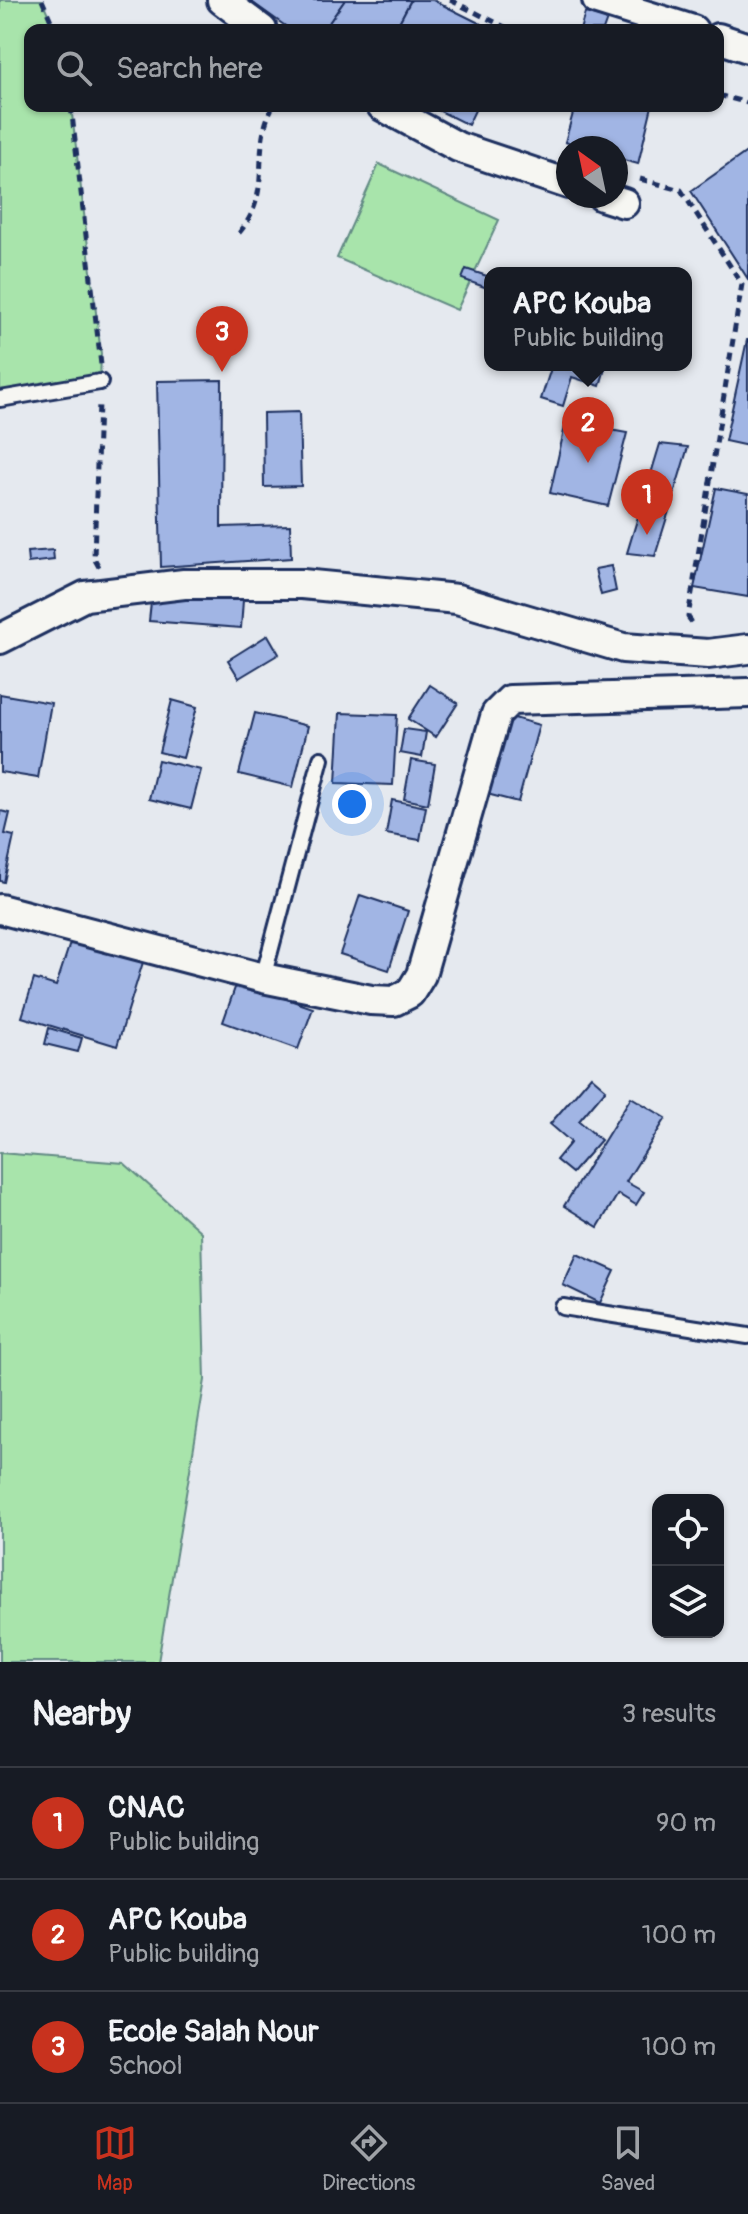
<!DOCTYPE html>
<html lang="en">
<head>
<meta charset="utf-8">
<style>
	body { margin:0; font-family:Pangolin,sans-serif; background:#20242c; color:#f1f3f6 }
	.controls { position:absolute; right:24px; bottom:24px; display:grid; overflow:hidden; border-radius:16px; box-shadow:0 2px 6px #0004 }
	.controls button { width:72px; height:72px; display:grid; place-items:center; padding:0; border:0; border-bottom:2px solid #363941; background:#171b24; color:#f1f3f6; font:40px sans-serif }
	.compass { position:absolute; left:556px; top:136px; width:72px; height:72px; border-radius:50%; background:#171b24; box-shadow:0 2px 6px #0004; rotate:327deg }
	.you { position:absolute; left:352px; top:804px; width:28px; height:28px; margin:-20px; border:6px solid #fff; border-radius:50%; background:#1a73e8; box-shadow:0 0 0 12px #1a73e833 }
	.badge { display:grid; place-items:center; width:52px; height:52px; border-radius:50%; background:#c8321e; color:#fff; font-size:26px; font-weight:700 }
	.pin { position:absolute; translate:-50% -66px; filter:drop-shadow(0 2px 4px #0008) }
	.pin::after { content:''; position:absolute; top:42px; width:28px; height:24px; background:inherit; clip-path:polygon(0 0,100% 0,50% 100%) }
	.popup { position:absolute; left:484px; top:267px; width:208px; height:104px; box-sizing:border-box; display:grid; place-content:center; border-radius:16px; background:#171b24; filter:drop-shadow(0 2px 6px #0005); font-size:26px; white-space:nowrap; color:#9ea1a6 }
	.popup b { font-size:30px; color:#f1f3f6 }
	.popup::after { content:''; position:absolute; left:50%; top:100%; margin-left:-16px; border:16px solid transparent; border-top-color:#171b24 }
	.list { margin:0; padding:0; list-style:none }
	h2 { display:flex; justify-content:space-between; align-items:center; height:104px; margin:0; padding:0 32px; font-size:34px }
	h2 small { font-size:26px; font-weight:400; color:#9ea1a6 }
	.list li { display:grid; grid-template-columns:52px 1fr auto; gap:24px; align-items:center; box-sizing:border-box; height:112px; padding:0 32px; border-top:2px solid #363941 }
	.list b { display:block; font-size:30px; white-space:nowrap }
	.list p { margin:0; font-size:26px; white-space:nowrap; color:#9ea1a6 }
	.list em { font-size:26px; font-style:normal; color:#9ea1a6 }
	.icon { flex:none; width:44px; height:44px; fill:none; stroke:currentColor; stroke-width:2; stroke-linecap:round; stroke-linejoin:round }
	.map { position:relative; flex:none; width:748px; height:1662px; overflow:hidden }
	.search { position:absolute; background:#171b24; box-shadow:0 2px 6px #0004; left:24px; right:24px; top:24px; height:88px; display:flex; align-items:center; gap:20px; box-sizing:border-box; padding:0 28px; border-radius:16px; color:#9ea1a6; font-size:30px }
	.sheet { height:440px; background:#171b24 }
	nav { display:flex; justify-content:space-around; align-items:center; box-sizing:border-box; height:112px; border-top:2px solid #363941; background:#171b24; font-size:22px; color:#9ea1a6 }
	nav a { display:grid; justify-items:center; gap:4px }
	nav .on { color:#c8321e }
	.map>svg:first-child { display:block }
	.green { fill:#a8e4ab; stroke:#628a84; stroke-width:2 }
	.building { fill:#a1b5e4; stroke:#1b2f5e; stroke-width:2 }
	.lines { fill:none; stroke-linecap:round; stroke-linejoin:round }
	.lane-casing { stroke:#1b2f5e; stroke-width:20 }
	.street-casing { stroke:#1b2f5e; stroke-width:34 }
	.path { stroke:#1b2f5e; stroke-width:5; stroke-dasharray:8 6; stroke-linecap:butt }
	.lane { stroke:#f6f6f2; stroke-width:14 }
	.street { stroke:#f6f6f2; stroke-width:28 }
</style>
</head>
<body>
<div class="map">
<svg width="748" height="1662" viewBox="0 0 748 1662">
	<rect width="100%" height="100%" fill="#e5e9ef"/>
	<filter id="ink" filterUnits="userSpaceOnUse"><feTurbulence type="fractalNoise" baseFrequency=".0125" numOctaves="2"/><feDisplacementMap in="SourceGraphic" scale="16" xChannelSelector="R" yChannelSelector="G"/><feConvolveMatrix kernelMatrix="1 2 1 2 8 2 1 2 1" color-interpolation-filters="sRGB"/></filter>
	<g filter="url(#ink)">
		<g class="green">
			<polygon points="0,0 42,0 55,30 30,30 30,106 71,106 101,354 100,382 0,399"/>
			<polygon points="379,164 499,220 457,310 337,258"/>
			<polygon points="0,1153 124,1163 201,1232 205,1380 158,1662 0,1662"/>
		</g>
		<g class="building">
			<polygon points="249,0 345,0 324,30 291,30"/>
			<polygon points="345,0 411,0 395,30 324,30"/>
			<polygon points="411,0 433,0 493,30 395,30"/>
			<polygon points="585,13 607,19 603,30 580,30"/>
			<polygon points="430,106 477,106 468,125"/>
			<polygon points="575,106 652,106 638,164 616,158 616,148 585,148 565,142"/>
			<polygon points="748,151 748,279 691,191"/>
			<polygon points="466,269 490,277 490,289 462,279"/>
			<polygon points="747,340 748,340 748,446 725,441"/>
			<polygon points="552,365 606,365 600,386 572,377 563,406 541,399"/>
			<polygon points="222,380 221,527 290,525 291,558 161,567 157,381"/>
			<polygon points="299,412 301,486 264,487 263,413"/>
			<polygon points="566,422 627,433 608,506 550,493"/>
			<polygon points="660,444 688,447 668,514 640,510"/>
			<polygon points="716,488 748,494 748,597 694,588"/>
			<polygon points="640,510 668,514 655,556 627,553"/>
			<polygon points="53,550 54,560 28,563 27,552"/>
			<polygon points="611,566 616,591 601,595 595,569"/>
			<polygon points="152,593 243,600 241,628 149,621"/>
			<polygon points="268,635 279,654 239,678 228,660"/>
			<polygon points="430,685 458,703 436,737 408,719"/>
			<polygon points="0,694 51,703 38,778 0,772"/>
			<polygon points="172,700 197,707 183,758 159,752"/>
			<polygon points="255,713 308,726 293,787 239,774"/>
			<polygon points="340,713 397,715 393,785 336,783"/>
			<polygon points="500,714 539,725 518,802 479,792"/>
			<polygon points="404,729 426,732 422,757 400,753"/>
			<polygon points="158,760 201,770 191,809 149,799"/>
			<polygon points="411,760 435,764 428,804 404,799"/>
			<polygon points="392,800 426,807 420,840 386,834"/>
			<polygon points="0,811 10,813 5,834 14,836 4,882 0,881"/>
			<polygon points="360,895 408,911 389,970 340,954"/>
			<polygon points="72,937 144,959 117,1046 22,1017 34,979 56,986"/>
			<polygon points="237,982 313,1008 298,1049 223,1022"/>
			<polygon points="49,1028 82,1038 78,1052 45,1044"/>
			<polygon points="591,1076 606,1089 579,1121 601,1140 572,1173 556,1160 571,1142 550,1124"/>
			<polygon points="631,1097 666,1118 626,1182 644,1192 636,1205 618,1194 598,1227 564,1206"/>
			<polygon points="577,1254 615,1271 600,1303 563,1285"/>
		</g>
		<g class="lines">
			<defs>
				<g id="lane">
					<polyline points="0,399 100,382"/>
					<polyline points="263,978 321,759"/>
					<polyline points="563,1307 748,1336"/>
				</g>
				<g id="street">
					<polyline points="222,0 262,30"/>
					<polyline points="597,0 693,30"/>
					<polyline points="718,38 748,48"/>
					<polyline points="382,106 458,147 568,184"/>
					<polyline points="602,196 624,203"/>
					<polyline points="0,639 85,596 184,584 302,584 457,599 623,648 708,654 748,649"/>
					<polyline points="0,909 263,978 371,1000 394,1001 410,993 421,975 496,714 510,700 748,693"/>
				</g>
			</defs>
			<use href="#lane" class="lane-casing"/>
			<use href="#street" class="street-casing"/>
			<g class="path">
				<polyline points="42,0 55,30"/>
				<polyline points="450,0 511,30"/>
				<polyline points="718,95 748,103"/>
				<polyline points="71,106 101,365"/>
				<polyline points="640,179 681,190 742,284 688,617 694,625"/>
				<path d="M239,233C275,190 249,150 273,106"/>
				<polyline points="99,567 94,558 99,402"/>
			</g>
			<use href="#lane" class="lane"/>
			<use href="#street" class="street"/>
		</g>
	</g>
</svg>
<div class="controls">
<button><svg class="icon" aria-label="locate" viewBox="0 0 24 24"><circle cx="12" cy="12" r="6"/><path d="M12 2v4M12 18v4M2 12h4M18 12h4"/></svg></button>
<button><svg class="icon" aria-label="layers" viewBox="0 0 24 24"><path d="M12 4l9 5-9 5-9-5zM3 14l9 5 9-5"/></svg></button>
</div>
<svg class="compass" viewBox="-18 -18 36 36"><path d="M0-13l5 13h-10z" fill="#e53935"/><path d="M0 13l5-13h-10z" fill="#9ea1a6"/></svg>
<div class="you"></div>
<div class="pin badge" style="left:647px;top:535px">1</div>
<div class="pin badge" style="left:588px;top:463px">2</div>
<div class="popup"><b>APC Kouba</b>Public building</div>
<div class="pin badge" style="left:222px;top:372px">3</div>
<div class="search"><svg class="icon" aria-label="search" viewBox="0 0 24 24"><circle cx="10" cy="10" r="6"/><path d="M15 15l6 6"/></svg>Search here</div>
</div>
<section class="sheet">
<h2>Nearby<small>3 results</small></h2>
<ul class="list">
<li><span class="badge">1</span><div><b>CNAC</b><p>Public building</p></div><em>90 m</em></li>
<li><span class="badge">2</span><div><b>APC Kouba</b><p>Public building</p></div><em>100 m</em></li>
<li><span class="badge">3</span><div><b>Ecole Salah Nour</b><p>School</p></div><em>100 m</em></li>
</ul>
</section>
<nav>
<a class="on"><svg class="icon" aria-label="map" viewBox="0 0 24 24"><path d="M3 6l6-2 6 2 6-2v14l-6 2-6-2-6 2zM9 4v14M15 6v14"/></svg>Map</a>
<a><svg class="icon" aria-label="directions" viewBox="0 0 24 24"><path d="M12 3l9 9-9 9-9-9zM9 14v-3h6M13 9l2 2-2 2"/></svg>Directions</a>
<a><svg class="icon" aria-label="saved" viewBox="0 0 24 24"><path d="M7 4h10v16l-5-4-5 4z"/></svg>Saved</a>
</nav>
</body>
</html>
